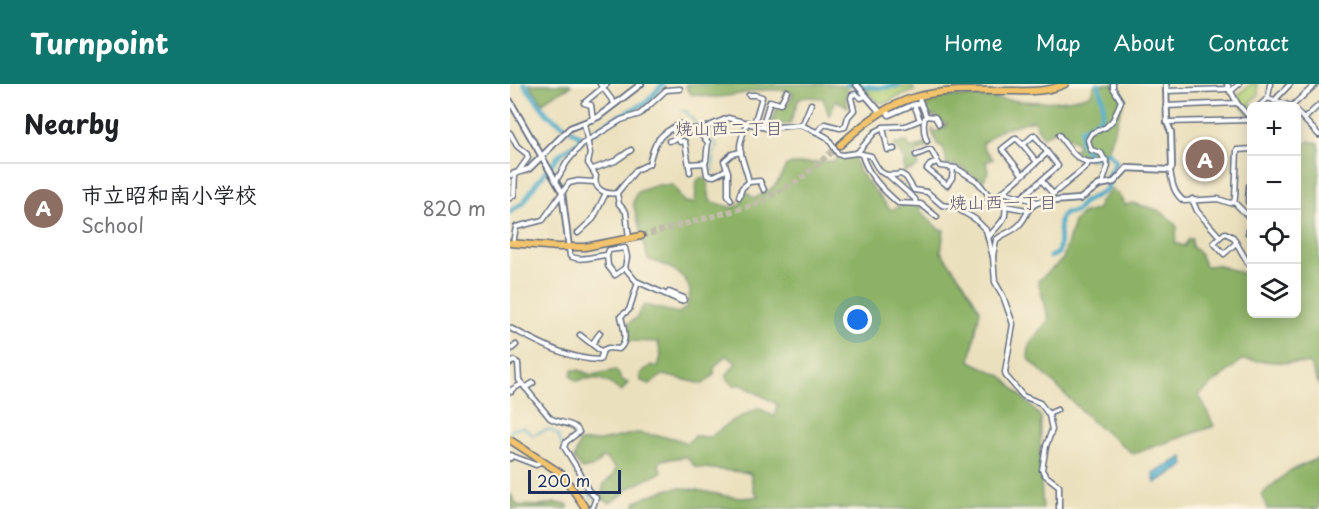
<!DOCTYPE html>
<html lang="en">
<head>
<meta charset="utf-8">
<style>
	body { margin:0; font-family:"Playpen Sans","Klee One",sans-serif; background:#f2f2f2; color:#202124 }
	.controls { position:absolute; right:18px; top:18px; display:grid; overflow:hidden; border-radius:9px; box-shadow:0 3px 15px #0003 }
	.controls button { width:54px; height:54px; display:grid; place-items:center; padding:0; border:0; border-bottom:2px solid #e0e0e0; background:#fff; color:#202124; font:30px sans-serif }
	.scale { position:absolute; left:18px; bottom:15px; width:93px; box-sizing:border-box; padding-left:6px; border:3px solid #1b2f5e; border-top:0; font-size:16px; line-height:21px; white-space:nowrap; color:#1b2f5e; -webkit-text-stroke:4px #fcf5e5; paint-order:stroke }
	.you { position:absolute; left:348px; top:236px; width:21px; height:21px; margin:-15px; border:4px solid #fff; border-radius:50%; background:#1a73e8; box-shadow:0 0 0 9px #1a73e833 }
	.badge { display:grid; place-items:center; width:39px; height:39px; border-radius:50%; background:#0f766e; color:#fff; font-size:20px; font-weight:700 }
	.pin { position:absolute; translate:-50% -50%; border:3px solid #fff; box-shadow:0 2px 6px #0006 }
	.list { margin:0; padding:0; list-style:none }
	h2 { display:flex; justify-content:space-between; align-items:center; height:78px; margin:0; padding:0 24px; font-size:26px }
	h2 small { font-size:20px; font-weight:400; color:#757577 }
	.list li { display:grid; grid-template-columns:39px 1fr auto; gap:18px; align-items:center; box-sizing:border-box; height:90px; padding:0 24px; border-top:2px solid #e0e0e0 }
	.list b { display:block; font-size:22px; white-space:nowrap }
	.list p { margin:0; font-size:20px; white-space:nowrap; color:#757577 }
	.list em { font-size:20px; font-style:normal; color:#757577 }
	.icon { flex:none; width:33px; height:33px; fill:none; stroke:currentColor; stroke-width:2; stroke-linecap:round; stroke-linejoin:round }
	.map { position:relative; flex:none; width:809px; height:425px; overflow:hidden }
	header { display:flex; align-items:center; gap:36px; box-sizing:border-box; height:84px; padding:0 30px; background:#0f766e; color:#fff }
	header strong { font-size:28px }
	nav { display:flex; gap:33px; margin-inline-start:auto; font-size:21px }
	main { display:flex }
	aside { flex:1; background:#fff }
	.map>svg:first-child { display:block }
	.green { fill:#b2cf75; stroke:#667f6a; stroke-width:1.5 }
	.forest { fill:#8db266; stroke:#547062; stroke-width:1.5 }
	.water { fill:#48aac8; stroke:#326c93; stroke-width:1.5 }
	.lines { fill:none; stroke-linecap:round; stroke-linejoin:round }
	.stream { stroke:#48aac8; stroke-width:1.5 }
	.river { stroke:#48aac8; stroke-width:5 }
	.primary-tunnel { stroke:#c1bdaa; stroke-width:6; stroke-dasharray:6 3; stroke-linecap:butt }
	.minor-casing { stroke:#646d7f; stroke-width:7 }
	.tertiary-casing { stroke:#646d7f; stroke-width:8 }
	.primary-casing { stroke:#646d7f; stroke-width:9 }
	.minor { stroke:#fff; stroke-width:4 }
	.tertiary { stroke:#fff; stroke-width:4.5 }
	.primary { stroke:#f2c36a; stroke-width:6 }
	.labels { text-anchor:middle; stroke-width:5; stroke-linejoin:round; paint-order:stroke }
	.neighbourhood-label { font-size:18px; fill:#59556c; stroke:#fcf5e5 }
</style>
</head>
<body>
<header>
<strong>Turnpoint</strong>
<nav><a>Home</a><a>Map</a><a>About</a><a>Contact</a></nav>
</header>
<main>
<aside>
<h2>Nearby<small></small></h2>
<ul class="list">
<li><span class="badge" style="background:#8d6e63">A</span><div><b>市立昭和南小学校</b><p>School</p></div><em>820 m</em></li>
</ul>
</aside>
<div class="map">
<svg width="809" height="425" viewBox="0 0 809 425">
	<rect width="100%" height="100%" fill="#fcf5e5"/>
	<filter id="ink" filterUnits="userSpaceOnUse"><feTurbulence type="fractalNoise" baseFrequency=".0167" numOctaves="2"/><feDisplacementMap in="SourceGraphic" scale="12" xChannelSelector="R" yChannelSelector="G"/><feConvolveMatrix kernelMatrix="1 2 1 2 8 2 1 2 1" color-interpolation-filters="sRGB"/></filter>
	<filter id="wash" filterUnits="userSpaceOnUse"><feTurbulence type="fractalNoise" baseFrequency=".008" numOctaves="4" result="noise"/><feDisplacementMap in="SourceGraphic" scale="24" xChannelSelector="R" yChannelSelector="G"/><feGaussianBlur stdDeviation="1.35" result="paint"/><feColorMatrix in="noise" values="0 0 0 0 0 0 0 0 0 0 0 0 0 0 0 0 0 1.4 0 .05"/><feComposite in="paint" operator="in"/></filter>
	<g filter="url(#wash)">
		<rect width="100%" height="100%" fill="#ebe0bd"/>
		<g class="green">
			<polygon points="741,0 747,0 748,11 740,18 744,22 742,22 740,33 725,14"/>
			<polygon points="402,2 404,7 384,14 376,19 369,18 355,5 390,4"/>
		</g>
		<g class="forest">
			<polygon points="19,0 60,0 61,2 38,14 33,19"/>
			<path d="M176,0H325L338,3L336,15L338,23L326,16L319,31L313,14L295,13L289,14L280,40H262L267,23L270,24L280,18L283,9C258,0 231,12 206,13C198,13 189,11 181,10L176,3Z"/>
			<path d="M585,0H608L613,20L597,67L580,76L564,67L568,62L565,57L558,54L550,43L533,53L523,36L490,46L473,59V63L483,75L476,78L478,88L473,97L448,82L436,81C437,73 435,69 432,62L428,61L422,47L423,45L425,48L430,46V41L434,45L437,40L429,37L426,32L416,31L414,26L418,24L414,14C431,13 449,12 465,13C505,16 541,23 580,11Z"/>
			<path d="M798,57L809,59V302L800,280L732,276L689,311L704,342L623,370L584,339L518,274L519,261L539,235L528,197L553,175L564,138L572,130L588,125L589,119L601,105L608,110L615,121L623,119C630,123 635,121 642,124C652,127 661,135 667,143L665,159L674,162L679,155H682V163C689,166 693,175 695,182L707,181L741,192L742,230H786V148L789,145L786,141L787,64L791,65Z"/>
			<polygon points="394,58 398,59 399,64 406,64 418,59 420,62 405,69 405,77 409,80 406,84 394,88 394,75 384,61"/>
			<path d="M329,73H344L349,88L379,124L382,126C391,120 401,119 411,123L410,128L429,145L434,146L431,168L454,199L470,226L460,277L492,292L531,333L530,383L533,425L125,424V419C138,412 154,404 169,404C196,404 222,419 249,412L244,407L240,389L185,383L177,373L151,376L149,382L152,388L117,405L115,409L100,419L91,414L94,400L103,392L106,384L93,373L85,382L72,385L64,375L69,358L90,357L127,349L164,354L177,359L185,352L200,353L222,337L249,324L265,333L267,320L230,300L223,302L216,292L226,279L216,271L204,284V291L193,300L153,291L140,300L131,297L130,290L141,281L148,283L151,272L148,258L118,257L115,242L126,234L134,221L168,229L177,223C177,219 180,212 180,208C178,188 154,181 138,175L123,119L127,108L147,101H163L174,118L185,119L187,97L192,93L197,97L200,117L223,124L231,120L234,106L244,114C263,107 269,99 276,81L323,77Z"/>
			<path d="M62,286H69L81,291L106,286L112,296L118,299L111,308C96,294 85,292 66,297L61,292Z"/>
			<polygon points="809,374 809,425 757,425 752,410 781,386"/>
			<polygon points="0,410 7,421 32,422 45,419 58,421 58,425 0,425"/>
		</g>
		<polygon class="water" points="673,373 674,382 645,399 643,389"/>
		<g class="lines">
			<g class="stream">
				<polyline points="171,27 176,27 187,41 192,43"/>
				<polyline points="198,45 203,51 207,63 204,68 203,88"/>
				<polyline points="0,348 2,346 13,343 23,351 39,345 48,351 52,363"/>
				<polyline points="77,408 84,415"/>
			</g>
			<g class="river">
				<polyline points="14,0 38,31 55,42"/>
				<path d="M337,0C352,2 375,7 389,0"/>
				<polyline points="62,47 73,54"/>
				<polyline points="0,128 14,118 25,101 50,70 100,37 137,18 153,0"/>
				<path d="M540,173L548,169C552,158 547,145 551,133L555,129L565,128L574,118L594,107L598,102V91L606,78L598,68L583,74L580,73L571,58V46C577,40 584,40 589,35C598,26 591,10 588,0"/>
			</g>
		</g>
	</g>
	<g filter="url(#ink)">
		<g class="lines">
			<polyline class="primary-tunnel" points="131,152 244,121 289,96 330,61"/>
			<defs>
				<g id="minor">
					<polyline points="90,0 105,20"/>
					<polyline points="717,0 727,19 742,36"/>
					<polyline points="656,7 718,5"/>
					<polyline points="720,8 729,0"/>
					<polyline points="239,11 245,11 252,13 244,40"/>
					<path d="M408,12L416,32C412,37 414,51 417,57"/>
					<polyline points="758,14 781,22"/>
					<polyline points="764,17 780,0"/>
					<polyline points="656,22 727,19"/>
					<polyline points="749,22 758,14 760,0"/>
					<polyline points="782,22 806,0"/>
					<polyline points="405,23 410,36"/>
					<polyline points="376,26 379,31 402,21 411,19"/>
					<polyline points="786,27 809,51"/>
					<polyline points="416,32 425,33 429,40"/>
					<polyline points="794,35 809,21"/>
					<polyline points="83,36 81,21 74,19 97,0"/>
					<path d="M237,38C235,46 230,55 230,63C230,72 237,87 239,98L250,97L254,106"/>
					<polyline points="657,38 742,36"/>
					<path d="M74,39L80,70L78,79L86,92C83,105 95,111 107,109L126,86L139,80C144,58 149,49 171,40L181,45H192L218,34L256,44L291,41L313,51L318,54L328,70L332,71L347,69L361,72C369,88 372,94 391,90L396,93L404,106L417,108L432,121L437,122C449,120 464,123 475,119C491,113 522,82 537,69"/>
					<polyline points="292,42 301,20"/>
					<polyline points="252,43 260,17 270,20 277,7"/>
					<polyline points="373,43 395,42 410,36"/>
					<polyline points="162,44 170,58 173,57 175,58 180,88"/>
					<polyline points="190,45 190,50 198,58 196,77"/>
					<polyline points="308,47 315,40 330,44 335,43 338,33 344,26 341,14 342,11 346,10 351,14 356,12"/>
					<polyline points="0,49 7,62 17,70 18,74 8,88"/>
					<path d="M549,51C562,70 571,84 596,76"/>
					<polyline points="159,57 168,54"/>
					<polyline points="513,61 527,78"/>
					<polyline points="347,69 365,48 373,44 378,66 384,65"/>
					<path d="M352,71C358,91 372,105 388,119L411,120L427,133"/>
					<polyline points="406,71 418,66 421,66 430,82 446,84 467,97 482,115"/>
					<polyline points="427,78 420,81 417,85 437,101 442,94 443,84"/>
					<polyline points="179,80 195,79 197,91 204,92 216,86"/>
					<polyline points="83,85 105,77 121,66"/>
					<path d="M660,86C662,98 663,109 674,117L708,115L720,119L724,118L725,114L727,66L742,65"/>
					<polyline points="379,92 405,115 406,119"/>
					<polyline points="46,97 57,78 72,60 111,36 130,30 156,6 170,5"/>
					<polyline points="532,97 543,110 576,83 578,79"/>
					<polyline points="592,100 598,82 591,69 581,66 578,56 582,49 596,43 603,36 611,17 603,4 603,0"/>
					<polyline points="742,102 739,102 738,118 742,119"/>
					<polyline points="493,108 528,118"/>
					<polyline points="107,109 109,120 116,128 119,155"/>
					<polyline points="229,113 232,104 239,98"/>
					<polyline points="512,113 548,82 524,51 513,61 506,54 492,65 512,90"/>
					<polyline points="0,114 4,111 5,90"/>
					<polyline points="682,115 687,127 710,153 715,149 723,153 738,179 742,181"/>
					<polyline points="221,116 218,111 218,88 214,77 222,70 231,68"/>
					<polyline points="724,118 742,136"/>
					<polyline points="443,122 465,135 476,146 483,173 485,198 493,212 503,240 495,288 496,292 513,312 530,319 539,331 542,346 536,362 532,386 535,391 549,402 549,425"/>
					<polyline points="495,122 517,126"/>
					<polyline points="68,149 83,135 96,109"/>
					<polyline points="738,149 742,137"/>
					<polyline points="710,153 704,159 714,170 726,159"/>
					<path d="M478,154C491,135 501,139 492,109"/>
					<polyline points="3,159 6,143 33,136 59,99 68,97 84,98"/>
					<path d="M59,164L60,172C71,178 84,172 97,171L98,182L105,191L115,184L126,197L171,217L174,216V214L159,208"/>
					<polyline points="97,171 99,166 115,164 117,173 115,184"/>
					<path d="M483,172L486,156C493,149 504,148 510,140C519,130 515,125 529,118"/>
					<path d="M0,244C28,258 57,275 90,276L93,266L98,264L109,265C119,257 113,243 111,232L119,226L128,198"/>
					<polyline points="70,251 92,268"/>
					<polyline points="82,260 90,249"/>
					<polyline points="0,266 6,261"/>
					<path d="M0,279L4,277L8,279L9,296L40,334C50,340 64,338 69,348L56,358L54,363L70,389L78,406L86,414L82,425"/>
					<polyline points="15,304 23,299"/>
					<polyline points="1,308 1,306 12,300"/>
					<polyline points="538,330 547,326"/>
					<polyline points="0,371 26,381 31,377"/>
				</g>
				<g id="tertiary">
					<polyline points="346,0 370,28"/>
					<polyline points="0,17 52,108 59,164"/>
					<polyline points="0,91 19,85 60,44 88,33 131,0"/>
					<polyline points="529,118 570,115 589,101 604,98 617,84 660,86 662,83 661,48 657,38 656,0"/>
					<polyline points="0,374 2,372"/>
				</g>
				<g id="primary">
					<path d="M330,61C389,6 418,6 495,7C515,7 536,9 555,0"/>
					<polyline points="0,159 48,163 75,163 131,152"/>
					<polyline points="0,356 52,390 76,425"/>
				</g>
			</defs>
			<use href="#minor" class="minor-casing"/>
			<use href="#tertiary" class="tertiary-casing"/>
			<use href="#primary" class="primary-casing"/>
			<use href="#minor" class="minor"/>
			<use href="#tertiary" class="tertiary"/>
			<use href="#primary" class="primary"/>
		</g>
	</g>
	<g class="labels">
		<g class="neighbourhood-label">
			<text x="219" y="51">焼山西二丁目</text>
			<text x="493" y="125">焼山西一丁目</text>
		</g>
	</g>
</svg>
<div class="controls">
<button>+</button>
<button>−</button>
<button><svg class="icon" aria-label="locate" viewBox="0 0 24 24"><circle cx="12" cy="12" r="6"/><path d="M12 2v4M12 18v4M2 12h4M18 12h4"/></svg></button>
<button><svg class="icon" aria-label="layers" viewBox="0 0 24 24"><path d="M12 4l9 5-9 5-9-5zM3 14l9 5 9-5"/></svg></button>
</div>
<div class="scale">200 m</div>
<div class="you"></div>
<div class="pin badge" style="left:695px;top:75px;background:#8d6e63">A</div>
</div>
</main>
</body>
</html>
